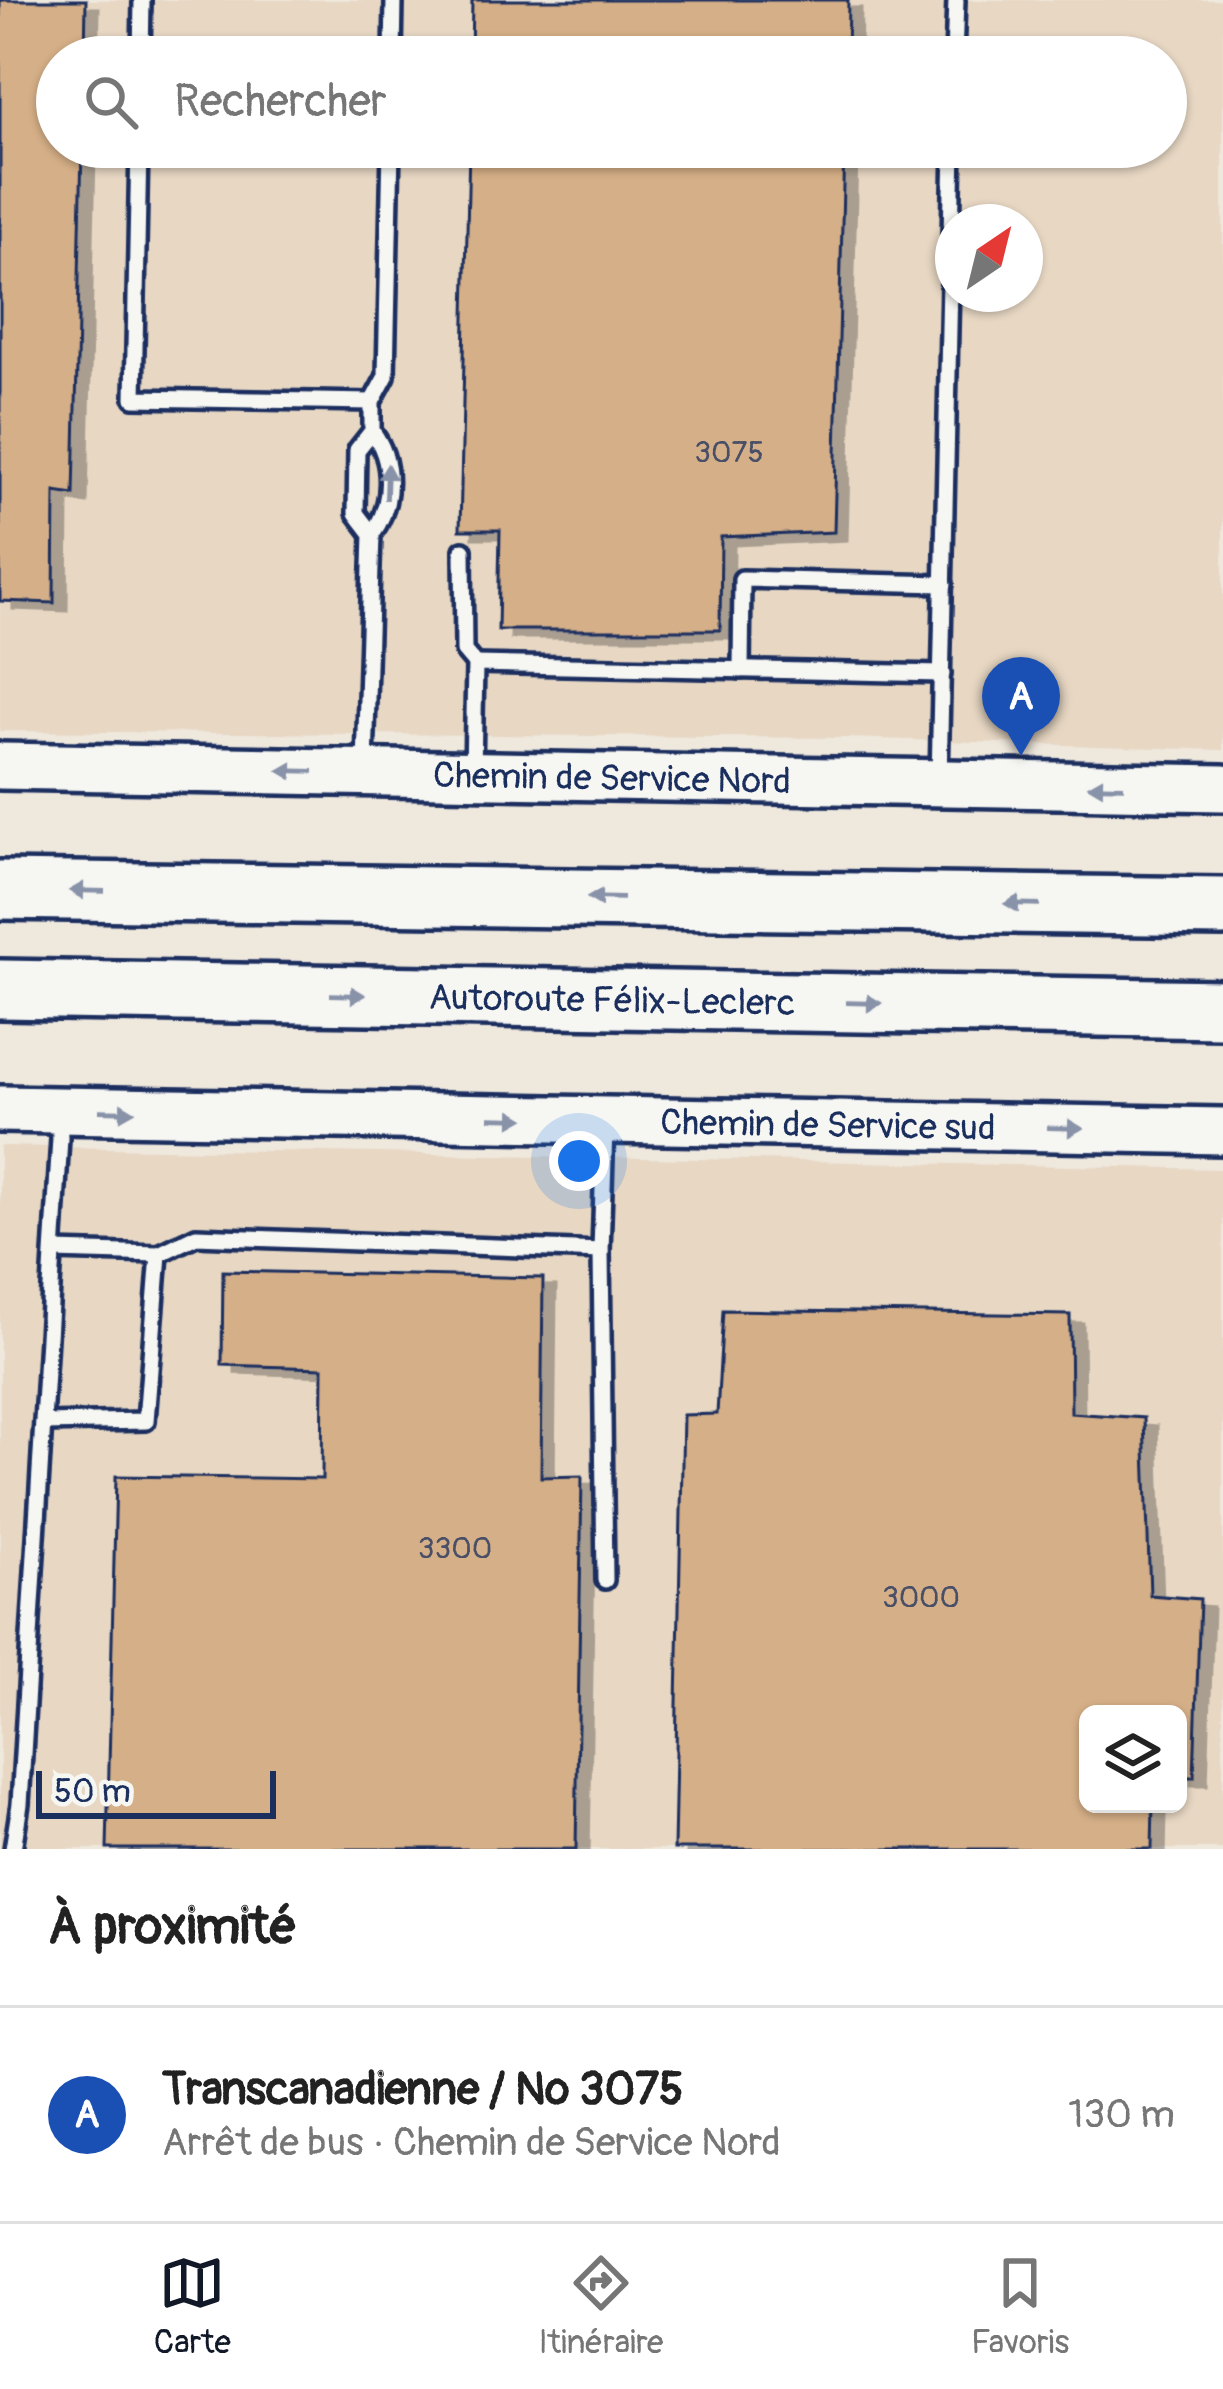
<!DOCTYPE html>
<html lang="fr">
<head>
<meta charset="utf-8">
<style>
	body { margin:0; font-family:Pangolin,sans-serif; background:#f2f2f2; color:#222 }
	.controls { position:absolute; right:36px; bottom:36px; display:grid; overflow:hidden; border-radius:18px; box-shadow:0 3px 9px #0004 }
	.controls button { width:108px; height:108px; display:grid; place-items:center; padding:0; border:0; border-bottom:3px solid #e0e0e0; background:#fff; color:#222; font:60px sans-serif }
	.compass { position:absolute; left:935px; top:204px; width:108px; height:108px; border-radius:50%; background:#fff; box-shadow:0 3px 9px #0004; rotate:35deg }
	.scale { position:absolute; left:36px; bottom:30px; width:240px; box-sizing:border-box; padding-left:12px; border:6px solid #1b2f5e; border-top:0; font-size:33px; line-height:42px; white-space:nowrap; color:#1b2f5e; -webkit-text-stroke:9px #f6f6f2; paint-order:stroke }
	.you { position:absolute; left:579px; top:1161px; width:42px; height:42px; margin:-30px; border:9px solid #fff; border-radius:50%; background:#1a73e8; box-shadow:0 0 0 18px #1a73e833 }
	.badge { display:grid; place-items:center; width:78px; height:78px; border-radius:50%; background:#111827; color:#fff; font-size:39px; font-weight:700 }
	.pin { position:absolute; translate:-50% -99px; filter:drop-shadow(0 3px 6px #0008) }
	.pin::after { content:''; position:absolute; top:63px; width:42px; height:36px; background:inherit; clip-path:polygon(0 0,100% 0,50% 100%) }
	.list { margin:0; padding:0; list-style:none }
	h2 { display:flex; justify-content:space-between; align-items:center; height:156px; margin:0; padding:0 48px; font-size:51px }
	h2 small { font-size:39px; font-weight:400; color:#767676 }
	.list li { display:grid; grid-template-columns:78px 1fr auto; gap:36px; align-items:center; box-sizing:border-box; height:216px; padding:0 48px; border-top:3px solid #e0e0e0 }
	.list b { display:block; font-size:45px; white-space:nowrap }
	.list p { margin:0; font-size:39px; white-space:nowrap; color:#767676 }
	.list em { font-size:39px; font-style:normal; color:#767676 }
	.icon { flex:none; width:66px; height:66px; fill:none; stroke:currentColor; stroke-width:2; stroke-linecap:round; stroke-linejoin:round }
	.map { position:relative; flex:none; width:1223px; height:1849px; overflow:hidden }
	.search { position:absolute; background:#fff; box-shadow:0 3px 9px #0004; left:36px; right:36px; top:36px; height:132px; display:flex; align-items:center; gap:30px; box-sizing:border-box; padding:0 42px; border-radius:66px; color:#767676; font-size:45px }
	.sheet { height:372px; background:#fff }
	nav { display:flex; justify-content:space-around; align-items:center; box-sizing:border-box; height:168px; border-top:3px solid #e0e0e0; background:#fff; font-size:33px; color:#767676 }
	nav a { display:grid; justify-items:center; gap:6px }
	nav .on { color:#111827 }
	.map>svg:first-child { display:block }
	.built { fill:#e7d7c3; fill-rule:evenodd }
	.building { fill:#d5af87; stroke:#1b2f5e; stroke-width:3; filter:url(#shadow) }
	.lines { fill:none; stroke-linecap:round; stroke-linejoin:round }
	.lane-casing { stroke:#1b2f5e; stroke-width:24 }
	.secondary-casing { stroke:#1b2f5e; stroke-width:54 }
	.highway-casing { stroke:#1b2f5e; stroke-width:66 }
	.lane { stroke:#f6f6f2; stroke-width:15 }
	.secondary { stroke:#f6f6f2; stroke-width:45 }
	.highway { stroke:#f6f6f2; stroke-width:57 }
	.oneway { fill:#8892a8 }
	.labels { text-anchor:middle; stroke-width:9; stroke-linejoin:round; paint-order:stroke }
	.number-label { font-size:30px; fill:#4a4f68 }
	.street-label { font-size:36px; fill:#1b2f5e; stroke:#f6f6f2 }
</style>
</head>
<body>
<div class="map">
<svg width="1223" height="1849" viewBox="0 0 1223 1849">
	<defs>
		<filter id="shadow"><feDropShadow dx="13" dy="8" stdDeviation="0" flood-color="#0004"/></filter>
	</defs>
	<rect width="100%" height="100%" fill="#efe8dd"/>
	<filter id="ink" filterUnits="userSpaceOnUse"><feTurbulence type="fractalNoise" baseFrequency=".00833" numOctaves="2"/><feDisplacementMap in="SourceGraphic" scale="24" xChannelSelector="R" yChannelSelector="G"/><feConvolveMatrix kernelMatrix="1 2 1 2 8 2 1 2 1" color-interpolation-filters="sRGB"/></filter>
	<g filter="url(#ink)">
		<g class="built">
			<path d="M0,0H1223V750L848,738L0,731ZM57,57H1166V147H57ZM953,222H1025V294H953Z"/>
			<path d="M0,1146L1223,1169V1849H0ZM1088,1714H1178V1804H1088Z"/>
		</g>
		<g class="building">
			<polygon points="0,0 86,0 85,57 57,57 57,147 82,147 74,495 55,492 54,603 0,601"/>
			<polygon points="472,0 848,0 847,57 471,57"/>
			<polygon points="469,147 844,147 834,532 721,537 720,630 498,630 500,530 460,530"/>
			<polygon points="223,1271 543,1278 541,1477 582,1476 576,1849 107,1849 116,1476 322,1479 323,1368 222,1365"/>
			<polygon points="723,1310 1070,1315 1071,1413 1144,1418 1150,1595 1200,1599 1194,1777 1178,1777 1178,1714 1088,1714 1088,1804 1153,1804 1152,1849 674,1849 683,1415 717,1414"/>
		</g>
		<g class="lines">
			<defs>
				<g id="lane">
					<polyline points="141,57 142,0"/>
					<polyline points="393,57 394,0"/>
					<polyline points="954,57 956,0"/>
					<polyline points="139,147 134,398 372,402"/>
					<polyline points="372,534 356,513 357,450 372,431 372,402 386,376 391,147"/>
					<polyline points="463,550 464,651 475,664"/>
					<polyline points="741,670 742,579 944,584"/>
					<path d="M365,765L372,534C394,504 394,460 372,431"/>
					<polyline points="473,772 475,664 942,674"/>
					<polyline points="939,780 953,147"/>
					<polyline points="54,1251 159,1254 196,1236 601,1251 605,1127"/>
					<polyline points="601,1251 605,1580"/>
					<polyline points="43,1423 146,1421 159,1254"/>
					<polyline points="13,1849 20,1804 60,1138 59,1113"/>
				</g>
				<g id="secondary">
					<path id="s1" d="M0,766L1223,788"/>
					<path id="s2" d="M0,1109L1223,1131"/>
				</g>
				<g id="highway">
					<polyline points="0,890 1223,907"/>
					<path id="s3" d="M0,989L1223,1009"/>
				</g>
			</defs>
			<use href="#lane" class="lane-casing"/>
			<use href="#secondary" class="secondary-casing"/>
			<use href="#highway" class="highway-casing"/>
			<use href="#lane" class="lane"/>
			<use href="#secondary" class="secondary"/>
			<use href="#highway" class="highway"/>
		</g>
		<defs><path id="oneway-solid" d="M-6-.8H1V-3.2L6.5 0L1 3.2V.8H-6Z" transform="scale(3)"/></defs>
		<g class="oneway">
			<use href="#oneway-solid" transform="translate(387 482) rotate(-88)"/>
			<use href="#oneway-solid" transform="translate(296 771) rotate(-179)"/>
			<use href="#oneway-solid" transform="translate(1106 786) rotate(-179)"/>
			<use href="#oneway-solid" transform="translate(87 891) rotate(-179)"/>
			<use href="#oneway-solid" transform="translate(605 898) rotate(-179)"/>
			<use href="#oneway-solid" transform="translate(1022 904) rotate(-179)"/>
			<use href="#oneway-solid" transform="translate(348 995) rotate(1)"/>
			<use href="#oneway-solid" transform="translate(864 1003) rotate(1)"/>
			<use href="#oneway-solid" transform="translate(117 1111) rotate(1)"/>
			<use href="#oneway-solid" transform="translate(507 1118) rotate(1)"/>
			<use href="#oneway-solid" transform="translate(1065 1128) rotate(1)"/>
		</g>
	</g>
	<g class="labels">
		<g class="number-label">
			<text x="729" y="462">3075</text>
			<text x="455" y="1558">3300</text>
			<text x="921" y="1607">3000</text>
		</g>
		<g class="street-label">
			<text dy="13" stroke="none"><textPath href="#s1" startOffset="612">Chemin de Service Nord</textPath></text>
			<text dy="13" stroke="none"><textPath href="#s3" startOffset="612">Autoroute Félix-Leclerc</textPath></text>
			<text dy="13" stroke="none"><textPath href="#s2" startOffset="828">Chemin de Service sud</textPath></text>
		</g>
	</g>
</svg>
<div class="controls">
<button><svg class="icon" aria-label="layers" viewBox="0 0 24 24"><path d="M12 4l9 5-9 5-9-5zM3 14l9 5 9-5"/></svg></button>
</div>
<svg class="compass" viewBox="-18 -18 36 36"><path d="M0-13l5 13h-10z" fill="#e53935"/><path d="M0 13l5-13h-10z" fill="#767676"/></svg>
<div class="scale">50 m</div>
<div class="you"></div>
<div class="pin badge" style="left:1021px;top:756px;background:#1a4fb4">A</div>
<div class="search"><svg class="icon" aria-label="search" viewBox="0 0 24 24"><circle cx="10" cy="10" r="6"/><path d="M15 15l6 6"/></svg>Rechercher</div>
</div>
<section class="sheet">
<h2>À proximité<small></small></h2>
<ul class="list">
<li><span class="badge" style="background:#1a4fb4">A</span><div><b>Transcanadienne / No 3075</b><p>Arrêt de bus · Chemin de Service Nord</p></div><em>130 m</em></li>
</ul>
</section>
<nav>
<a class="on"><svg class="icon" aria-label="map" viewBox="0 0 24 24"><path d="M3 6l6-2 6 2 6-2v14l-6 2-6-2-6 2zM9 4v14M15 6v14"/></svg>Carte</a>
<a><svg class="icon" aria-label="directions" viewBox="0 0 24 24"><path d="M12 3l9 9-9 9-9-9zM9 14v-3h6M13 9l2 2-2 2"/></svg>Itinéraire</a>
<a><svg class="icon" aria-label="saved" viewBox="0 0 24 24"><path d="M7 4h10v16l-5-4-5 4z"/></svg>Favoris</a>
</nav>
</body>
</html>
